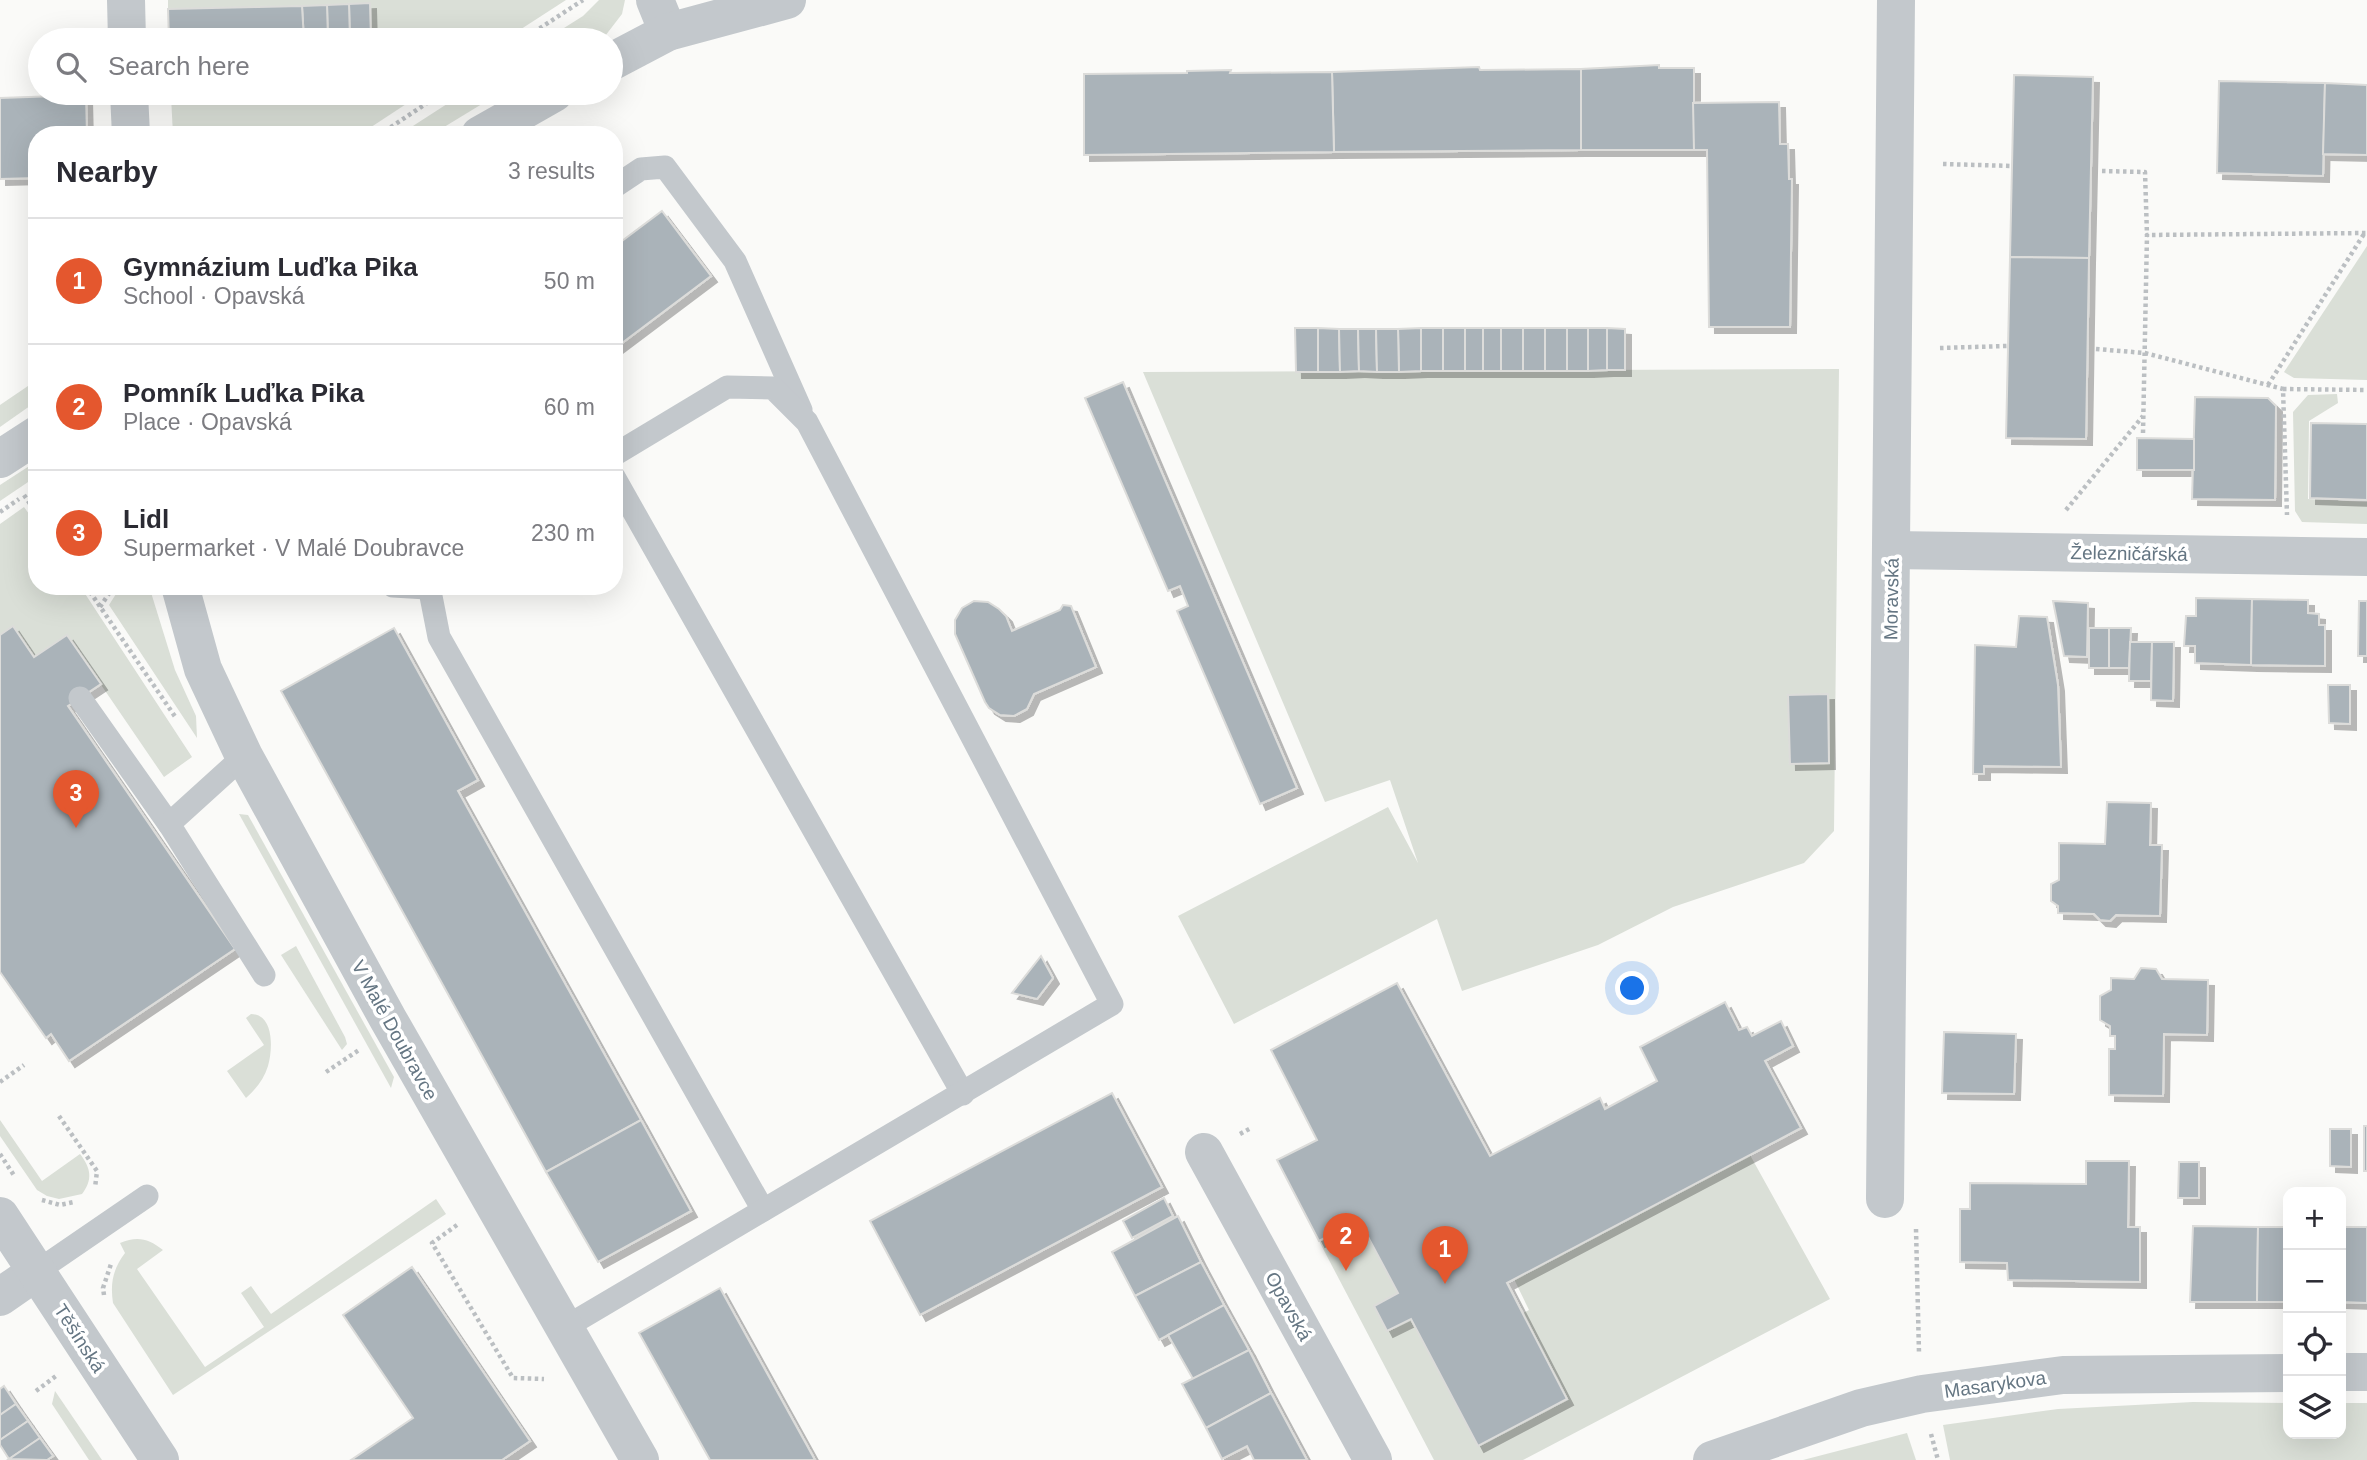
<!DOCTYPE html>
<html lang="en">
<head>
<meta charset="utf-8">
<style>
	body { margin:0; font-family:Arial,sans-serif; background:#f7f7f7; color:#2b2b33 }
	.controls { position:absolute; right:21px; bottom:21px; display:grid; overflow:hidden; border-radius:14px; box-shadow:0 7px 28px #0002 }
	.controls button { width:63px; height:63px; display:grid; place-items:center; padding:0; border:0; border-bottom:2px solid #e1e1e2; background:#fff; color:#2b2b33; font:35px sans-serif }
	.you { position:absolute; left:1633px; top:989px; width:24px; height:24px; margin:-18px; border:5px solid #fff; border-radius:50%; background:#1a73e8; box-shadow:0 0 0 10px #1a73e833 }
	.badge { display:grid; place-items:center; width:46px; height:46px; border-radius:50%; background:#e4572e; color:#fff; font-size:23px; font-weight:700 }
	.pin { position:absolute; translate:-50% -58px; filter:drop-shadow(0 2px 4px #0008) }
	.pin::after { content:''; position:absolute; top:37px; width:24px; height:21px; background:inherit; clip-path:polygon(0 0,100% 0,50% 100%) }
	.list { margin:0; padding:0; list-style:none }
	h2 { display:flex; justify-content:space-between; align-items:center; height:91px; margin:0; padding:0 28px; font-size:30px }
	h2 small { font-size:23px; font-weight:400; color:#7c7c81 }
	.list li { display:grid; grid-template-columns:46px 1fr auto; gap:21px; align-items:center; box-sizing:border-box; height:126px; padding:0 28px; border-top:2px solid #e1e1e2 }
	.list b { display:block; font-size:26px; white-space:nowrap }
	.list p { margin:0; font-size:23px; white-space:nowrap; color:#7c7c81 }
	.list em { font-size:23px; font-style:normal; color:#7c7c81 }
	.icon { flex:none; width:38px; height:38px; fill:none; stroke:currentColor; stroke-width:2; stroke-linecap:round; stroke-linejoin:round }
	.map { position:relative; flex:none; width:2367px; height:1460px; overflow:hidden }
	.search { position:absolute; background:#fff; box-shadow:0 7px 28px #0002; left:28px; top:28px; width:595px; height:77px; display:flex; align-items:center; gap:18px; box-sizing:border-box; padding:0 24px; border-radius:38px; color:#7c7c81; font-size:26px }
	.panel { position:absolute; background:#fff; box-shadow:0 7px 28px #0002; left:28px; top:126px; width:595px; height:469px; border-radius:28px }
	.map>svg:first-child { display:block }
	.green { fill:#dadfd7 }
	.building { fill:#aab3b9; stroke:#dcdcda; stroke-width:2; filter:url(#shadow) }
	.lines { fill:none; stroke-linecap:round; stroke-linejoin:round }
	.path { stroke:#bbbfc2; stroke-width:4.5; stroke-dasharray:3.5 3.5; stroke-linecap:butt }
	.service { stroke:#c3c8cc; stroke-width:23 }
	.minor { stroke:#c3c8cc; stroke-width:38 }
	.tertiary { stroke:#c3c8cc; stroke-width:38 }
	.labels { text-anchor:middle; stroke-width:7; stroke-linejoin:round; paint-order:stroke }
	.street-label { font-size:19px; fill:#657683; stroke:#fff }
</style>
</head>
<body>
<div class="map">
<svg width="2367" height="1460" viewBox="0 0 2367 1460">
	<defs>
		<filter id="shadow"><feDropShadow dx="6" dy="6" stdDeviation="0" flood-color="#0004"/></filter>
	</defs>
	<rect width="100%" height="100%" fill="#fafaf8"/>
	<g class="green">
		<polygon points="168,0 566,0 504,40 357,40 371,39 370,4 168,9"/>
		<polygon points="599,0 625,0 622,14 602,40 545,40 583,16"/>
		<polygon points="257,93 423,93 359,135 173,135 171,96"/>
		<polygon points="464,93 500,93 431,135 399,135"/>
		<polygon points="2367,246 2367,380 2294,378 2284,372"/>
		<polygon points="1839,369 1834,831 1804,863 1673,907 1598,945 1462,991 1437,919 1234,1024 1178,916 1388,807 1418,863 1390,780 1325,802 1143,372"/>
		<polygon points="28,386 37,401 0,427 0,405"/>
		<polygon points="2337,394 2338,403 2309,421 2308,499 2367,502 2367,524 2302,522 2295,511 2293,412 2308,395"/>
		<polygon points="37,461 37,476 0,501 0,485"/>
		<polygon points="24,507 37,525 37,586 80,586 192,757 164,777 67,635 34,657 13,626 0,635 0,524"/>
		<polygon points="121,586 149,586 175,670 196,716 197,738 109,605"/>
		<polygon points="239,814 248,815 394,1077 391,1088"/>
		<polygon points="296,946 345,1037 347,1044 342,1050 281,955"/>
		<path d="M251,1014C274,1014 273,1049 268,1066C264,1079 256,1089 246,1098L227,1071L264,1045L246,1018Z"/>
		<path d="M0,1120L42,1181L80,1154C91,1168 93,1180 82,1194L59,1199L47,1196L37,1190L0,1136Z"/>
		<polygon points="1750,1155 1830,1299 1523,1460 1434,1460 1319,1241 1359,1220 1398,1293 1374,1307 1388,1331 1411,1319 1479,1446 1567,1399 1523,1313 1529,1310 1514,1279"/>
		<path d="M436,1199L446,1214L173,1395L113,1303C110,1283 113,1269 125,1253L120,1243C137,1236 148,1238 163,1250L137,1269L205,1367L264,1327L241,1293L251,1286L271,1314Z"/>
		<polygon points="55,1391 102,1460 89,1460 52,1404"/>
		<polygon points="2193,1402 2288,1403 2288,1434 2341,1434 2341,1403 2367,1403 2367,1460 1950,1460 1943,1425 2058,1409"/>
		<polygon points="1907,1433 1916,1460 1803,1460"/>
	</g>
	<g class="building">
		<polygon points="370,3 371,40 350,40 349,4"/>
		<polygon points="349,4 350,40 328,40 327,5"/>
		<polygon points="327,5 328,40 304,40 302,6"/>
		<polygon points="302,6 304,40 169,40 168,9"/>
		<polygon points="1659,65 1659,68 1694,68 1694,150 1581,150 1581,69"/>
		<polygon points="1479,67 1480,70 1581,69 1581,150 1334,152 1332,72"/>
		<polygon points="1231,70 1230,73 1332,72 1334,152 1084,155 1084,74 1187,73 1187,71"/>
		<polygon points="2014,75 2093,77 2089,258 2010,257"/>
		<polygon points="2219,81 2325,83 2323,176 2217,173"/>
		<polygon points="2325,83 2367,85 2367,155 2323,154"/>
		<polygon points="171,93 231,93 231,94 171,96"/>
		<polygon points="86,95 87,135 37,135 37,178 0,179 0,98"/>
		<polygon points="1779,102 1780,144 1788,144 1789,179 1792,179 1790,327 1709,327 1707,150 1694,150 1693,103"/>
		<polygon points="662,211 711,276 614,349 614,247"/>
		<polygon points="2010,257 2089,258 2086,439 2006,438"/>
		<polygon points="1295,328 1318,328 1318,372 1296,372"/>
		<polygon points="1318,328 1339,329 1340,372 1318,372"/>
		<polygon points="1421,328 1421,371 1399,372 1398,329"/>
		<rect x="1421" y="328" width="22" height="43"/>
		<rect x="1443" y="328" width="22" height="43"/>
		<rect x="1465" y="328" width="18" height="43"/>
		<rect x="1483" y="328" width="18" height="43"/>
		<rect x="1501" y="328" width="22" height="43"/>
		<rect x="1523" y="328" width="22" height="43"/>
		<rect x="1545" y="328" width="22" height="43"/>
		<rect x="1567" y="328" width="21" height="43"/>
		<polygon points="1588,328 1607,328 1607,370 1588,371"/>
		<polygon points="1607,328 1625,329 1625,370 1607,370"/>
		<polygon points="1339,329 1358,329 1359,371 1340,372"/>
		<polygon points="1358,329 1376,329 1377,372 1359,371"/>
		<polygon points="1376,329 1398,329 1399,372 1377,372"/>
		<polygon points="1123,382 1297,788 1260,804 1177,611 1188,606 1180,586 1168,591 1085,398"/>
		<polygon points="2195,397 2268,398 2276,406 2275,500 2192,499"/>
		<polygon points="2311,423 2367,424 2367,500 2310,498"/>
		<polygon points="2137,438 2194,439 2194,470 2137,470"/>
		<polygon points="2196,598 2252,599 2251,665 2195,663 2195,646 2184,646 2186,616 2196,616"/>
		<polygon points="2252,599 2308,600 2308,613 2319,614 2319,625 2325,625 2325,666 2251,665"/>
		<polygon points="974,601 988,602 999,609 1006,616 1012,631 1060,610 1063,605 1071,606 1096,667 1034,694 1027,709 1014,716 1000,715 989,708 985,702 955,634 955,620 962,608"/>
		<polygon points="2053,601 2088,603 2087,657 2064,656"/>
		<polygon points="2359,601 2367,601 2367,656 2358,656"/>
		<polygon points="2019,616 2047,617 2058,685 2061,767 1984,766 1984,774 1973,774 1975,645 2016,647"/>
		<polygon points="13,626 34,657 67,635 101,684 68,706 235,949 69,1061 51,1034 46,1038 0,972 0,635"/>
		<polygon points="394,628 478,780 458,791 641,1120 546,1172 281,691"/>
		<rect x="2089" y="628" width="20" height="40"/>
		<polygon points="2109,628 2131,628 2129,668 2109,668"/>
		<polygon points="2130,642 2152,642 2151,681 2129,681"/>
		<polygon points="2152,642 2174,642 2173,701 2151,700"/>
		<polygon points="2328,685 2350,685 2350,724 2329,723"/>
		<polygon points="1828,694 1829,763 1790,764 1788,695"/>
		<polygon points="2107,802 2151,803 2150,845 2162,845 2160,916 2116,915 2110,921 2100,920 2094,914 2058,913 2058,906 2051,901 2051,884 2059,880 2059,843 2105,844"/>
		<polygon points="1041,956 1053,978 1037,999 1012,993"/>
		<polygon points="2141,968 2156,969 2162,979 2208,980 2207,1035 2164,1034 2163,1096 2109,1095 2109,1049 2115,1049 2115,1036 2110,1036 2110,1026 2100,1020 2100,996 2111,990 2111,978 2134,979"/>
		<polygon points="1397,983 1490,1156 1600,1098 1605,1109 1657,1081 1640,1047 1725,1002 1739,1030 1747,1027 1752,1036 1781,1021 1793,1046 1765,1061 1801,1128 1507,1283 1567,1399 1478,1446 1411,1319 1387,1331 1374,1306 1398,1293 1359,1220 1319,1241 1277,1160 1317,1140 1271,1050"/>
		<polygon points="1944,1032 2016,1034 2014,1094 1942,1093"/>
		<polygon points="1112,1093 1162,1187 920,1315 870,1221"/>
		<polygon points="641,1120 691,1211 598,1262 546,1172"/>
		<rect x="2364" y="1126" width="3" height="45"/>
		<polygon points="2330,1129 2351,1129 2351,1167 2330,1166"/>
		<polygon points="2086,1161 2129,1161 2128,1227 2140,1227 2140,1282 2008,1280 2007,1263 1960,1262 1960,1209 1970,1209 1970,1183 2086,1184"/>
		<polygon points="2179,1162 2199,1162 2199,1198 2178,1198"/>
		<polygon points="1164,1198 1173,1216 1132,1238 1123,1221"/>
		<polygon points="1178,1216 1201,1262 1135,1296 1112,1252"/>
		<polygon points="2193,1226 2258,1227 2257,1302 2190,1302"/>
		<polygon points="2258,1227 2288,1227 2288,1302 2257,1302"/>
		<polygon points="2341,1227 2367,1227 2367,1303 2341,1302"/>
		<polygon points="1201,1262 1224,1305 1159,1340 1135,1296"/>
		<polygon points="412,1267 530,1441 502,1460 351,1460 413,1418 343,1315"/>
		<polygon points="720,1288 815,1460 710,1460 639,1333"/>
		<polygon points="1224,1305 1249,1350 1193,1379 1168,1335"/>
		<polygon points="1249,1350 1271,1393 1206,1428 1182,1384"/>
		<polygon points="4,1386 16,1404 0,1415 0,1389"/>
		<polygon points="1271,1393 1307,1460 1254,1460 1247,1446 1222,1459 1206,1428"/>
		<polygon points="16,1404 28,1421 0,1440 0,1415"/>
		<polygon points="28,1421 40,1438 9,1459 0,1445 0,1440"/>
		<polygon points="40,1438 53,1456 47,1460 9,1459"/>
	</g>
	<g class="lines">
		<g class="path">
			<polyline points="522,40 583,0"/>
			<polyline points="379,135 442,93"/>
			<polyline points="1943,164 2012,166"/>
			<polyline points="2102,171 2145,172 2147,235"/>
			<polyline points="1940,348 2007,346"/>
			<polyline points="2096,349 2145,353 2283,389 2287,515"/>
			<polyline points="2268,385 2364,234"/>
			<polyline points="2283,389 2367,390"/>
			<polyline points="2143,433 2147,235 2367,233"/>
			<polyline points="24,495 37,514"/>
			<polyline points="2066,510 2143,416"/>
			<polyline points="0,512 19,499"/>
			<polyline points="86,586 176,718"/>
			<polyline points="100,607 114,586"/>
			<polyline points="326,1072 359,1050"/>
			<polyline points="0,1082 24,1065"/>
			<polyline points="59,1116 97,1171 95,1188"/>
			<polyline points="1240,1134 1251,1128"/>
			<polyline points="0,1154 15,1177"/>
			<polyline points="42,1200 60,1205 74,1202"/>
			<polyline points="457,1225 432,1243 513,1378 544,1379"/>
			<polyline points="1916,1229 1919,1353"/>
			<polyline points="104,1295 103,1288 111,1264"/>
			<polyline points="36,1391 56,1376"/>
			<polyline points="1931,1434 1938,1460"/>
		</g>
		<g class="service">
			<polyline points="614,187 641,169 665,167 735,261 801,410"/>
			<polyline points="614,477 963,1094"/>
			<polyline points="393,586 427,588"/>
			<polyline points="429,586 439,637 763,1210"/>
			<polyline points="80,698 169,824"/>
			<polyline points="244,756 169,824 264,975"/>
			<polyline points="36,1272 147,1196"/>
			<polyline points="564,1328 1112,1004 807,422 773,388 727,387 614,455"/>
		</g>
		<g class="minor">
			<polyline points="126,0 127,40"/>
			<polyline points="655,0 668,32"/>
			<polyline points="611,62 668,32 787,0"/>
			<polyline points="129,93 131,135"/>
			<polyline points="480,135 554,93"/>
			<polyline points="0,459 37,435"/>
			<polyline points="1891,550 2367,557"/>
			<polyline points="180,586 203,669 244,756 388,1019 640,1460"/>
			<polyline points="1204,1152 1373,1460"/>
			<polyline points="1885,1199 1896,0"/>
			<polyline points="0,1297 36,1272"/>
		</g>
		<g class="tertiary">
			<polyline points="0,1216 160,1460"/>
			<polyline points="2341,1372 2367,1372"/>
			<polyline points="1712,1460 1861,1408 1922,1394 2063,1375 2288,1373"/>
		</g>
	</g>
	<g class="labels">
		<g class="street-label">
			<text transform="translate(2129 553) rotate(1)" y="7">Železničářská</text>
			<text transform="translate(1891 599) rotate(-89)" y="7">Moravská</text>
			<text transform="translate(395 1030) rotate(61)" y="7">V Malé Doubravce</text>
			<text transform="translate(1289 1306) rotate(61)" y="7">Opavská</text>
			<text transform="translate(80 1338) rotate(57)" y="7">Těšínská</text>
			<text transform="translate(1995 1384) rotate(-8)" y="7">Masarykova</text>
		</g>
	</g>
</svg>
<div class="controls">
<button>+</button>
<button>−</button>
<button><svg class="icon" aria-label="locate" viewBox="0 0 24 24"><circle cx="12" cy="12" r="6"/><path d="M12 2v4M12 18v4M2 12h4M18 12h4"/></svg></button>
<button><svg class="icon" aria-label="layers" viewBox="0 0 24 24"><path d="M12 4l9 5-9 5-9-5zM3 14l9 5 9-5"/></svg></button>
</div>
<div class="you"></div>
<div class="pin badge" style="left:1445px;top:1284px">1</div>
<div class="pin badge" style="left:1346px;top:1271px">2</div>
<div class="pin badge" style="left:76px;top:828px">3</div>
<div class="search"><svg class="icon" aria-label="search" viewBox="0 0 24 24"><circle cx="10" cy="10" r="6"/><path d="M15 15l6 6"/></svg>Search here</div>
<section class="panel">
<h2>Nearby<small>3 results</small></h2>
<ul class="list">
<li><span class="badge">1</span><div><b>Gymnázium Luďka Pika</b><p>School · Opavská</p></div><em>50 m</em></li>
<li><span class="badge">2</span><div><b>Pomník Luďka Pika</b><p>Place · Opavská</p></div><em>60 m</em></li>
<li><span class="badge">3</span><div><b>Lidl</b><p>Supermarket · V Malé Doubravce</p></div><em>230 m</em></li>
</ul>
</section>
</div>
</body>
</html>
